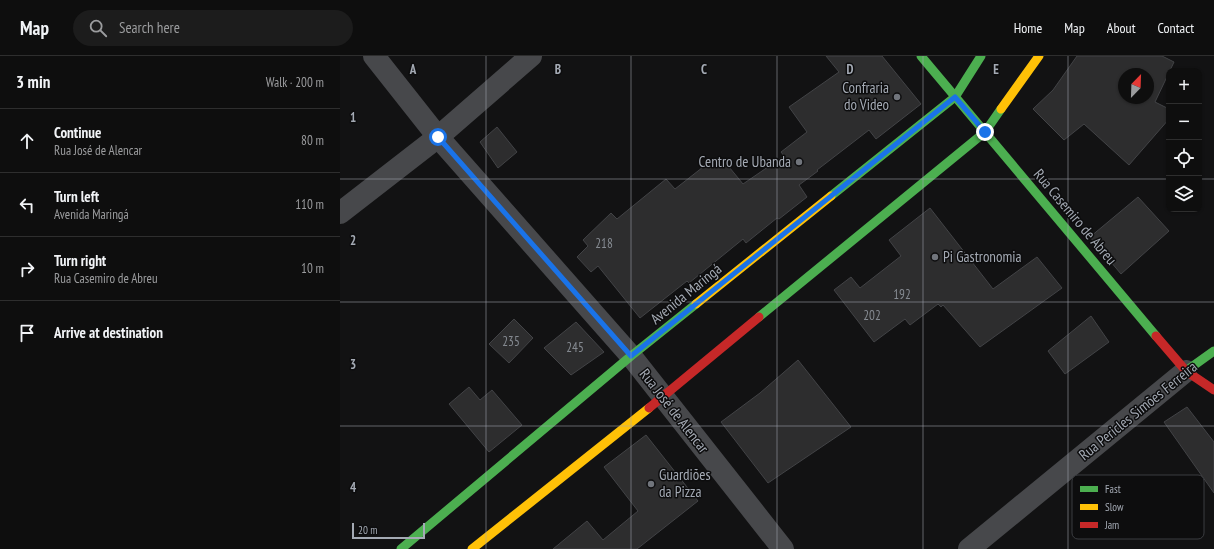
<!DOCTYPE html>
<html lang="en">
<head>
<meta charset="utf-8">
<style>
	body { margin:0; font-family:"PT Sans Narrow",sans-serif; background:#1c1c1c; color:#f1f3f6 }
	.controls { position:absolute; right:12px; top:12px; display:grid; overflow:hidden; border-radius:8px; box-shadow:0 1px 3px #0004 }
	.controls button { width:36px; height:36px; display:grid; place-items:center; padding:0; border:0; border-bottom:1px solid #2e2e2e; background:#0e0e0e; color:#f1f3f6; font:20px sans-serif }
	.compass { position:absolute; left:778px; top:12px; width:36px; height:36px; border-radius:50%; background:#0e0e0e; box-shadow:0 1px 3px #0004; rotate:23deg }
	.scale { position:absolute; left:12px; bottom:10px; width:73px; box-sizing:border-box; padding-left:4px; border:2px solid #a4aab4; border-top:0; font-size:11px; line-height:14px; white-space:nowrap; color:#a4aab4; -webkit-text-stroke:3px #0d0d0e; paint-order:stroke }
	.stop { position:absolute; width:12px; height:12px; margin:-9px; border:3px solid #1a73e8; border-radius:50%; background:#fff }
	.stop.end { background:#1a73e8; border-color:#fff; box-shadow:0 1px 4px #0008 }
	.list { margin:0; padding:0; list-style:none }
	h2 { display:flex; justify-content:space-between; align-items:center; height:52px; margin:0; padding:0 16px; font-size:17px }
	h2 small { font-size:13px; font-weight:400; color:#9b9c9e }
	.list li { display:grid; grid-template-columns:26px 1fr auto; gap:12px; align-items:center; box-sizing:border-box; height:64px; padding:0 16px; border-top:1px solid #2e2e2e }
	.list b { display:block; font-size:15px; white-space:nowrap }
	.list p { margin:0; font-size:13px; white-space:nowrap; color:#9b9c9e }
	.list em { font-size:13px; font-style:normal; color:#9b9c9e }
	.icon { flex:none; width:22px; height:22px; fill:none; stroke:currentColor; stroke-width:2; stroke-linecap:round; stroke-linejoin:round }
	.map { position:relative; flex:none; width:874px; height:493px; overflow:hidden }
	header { display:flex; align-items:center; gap:24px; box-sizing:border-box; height:56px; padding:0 20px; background:#0e0e0e; border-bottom:1px solid #2e2e2e }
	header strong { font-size:19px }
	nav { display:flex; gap:22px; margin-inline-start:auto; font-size:14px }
	.search { width:280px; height:36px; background:#1c1c1c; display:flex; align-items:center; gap:10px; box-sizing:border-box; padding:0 14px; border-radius:22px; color:#9b9c9e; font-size:15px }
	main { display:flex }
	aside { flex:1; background:#0e0e0e }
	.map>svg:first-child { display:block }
	.building { fill:#2d2d2e; stroke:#424346; fill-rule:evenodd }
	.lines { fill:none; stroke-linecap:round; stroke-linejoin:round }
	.street { stroke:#47484b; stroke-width:22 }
	.fast { stroke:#4caf50; stroke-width:9 }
	.slow { stroke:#ffc107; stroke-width:9 }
	.jam { stroke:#c62828; stroke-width:9 }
	.route { stroke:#1a73e8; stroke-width:5 }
	.grid { fill:none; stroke:#a4aab4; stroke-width:1; stroke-opacity:0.55 }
	.poi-dot { fill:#71757c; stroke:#0d0d0e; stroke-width:1.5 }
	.labels { text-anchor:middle; stroke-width:3; stroke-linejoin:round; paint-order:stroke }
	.number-label { font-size:13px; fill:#868b92 }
	.poi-label { font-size:15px; fill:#a4aab4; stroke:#0d0d0e; text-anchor:end }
	.street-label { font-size:15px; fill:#a4aab4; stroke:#0d0d0e }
	.key { fill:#0d0d0e; stroke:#3a3c40; stroke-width:1 }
	.key-label { font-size:11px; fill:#a4aab4 }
	.grid-label { font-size:13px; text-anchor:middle; font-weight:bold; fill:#a4aab4; stroke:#0d0d0e; stroke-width:3; stroke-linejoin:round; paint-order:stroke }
</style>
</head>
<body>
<header>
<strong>Map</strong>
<div class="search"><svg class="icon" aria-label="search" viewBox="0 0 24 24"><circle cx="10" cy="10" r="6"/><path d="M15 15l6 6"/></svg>Search here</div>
<nav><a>Home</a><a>Map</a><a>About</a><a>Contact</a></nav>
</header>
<main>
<aside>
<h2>3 min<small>Walk · 200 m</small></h2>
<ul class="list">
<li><svg class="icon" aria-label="ahead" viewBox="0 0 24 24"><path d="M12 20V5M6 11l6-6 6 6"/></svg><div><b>Continue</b><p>Rua José de Alencar</p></div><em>80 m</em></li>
<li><svg class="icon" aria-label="left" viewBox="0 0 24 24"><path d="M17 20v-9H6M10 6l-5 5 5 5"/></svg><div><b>Turn left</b><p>Avenida Maringá</p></div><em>110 m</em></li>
<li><svg class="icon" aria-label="right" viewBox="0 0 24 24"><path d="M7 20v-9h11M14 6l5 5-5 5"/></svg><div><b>Turn right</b><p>Rua Casemiro de Abreu</p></div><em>10 m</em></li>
<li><svg class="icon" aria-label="arrive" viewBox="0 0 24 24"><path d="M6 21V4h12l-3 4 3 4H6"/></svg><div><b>Arrive at destination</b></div></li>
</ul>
</aside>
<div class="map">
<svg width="874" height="493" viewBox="0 0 874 493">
	<rect width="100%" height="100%" fill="#121213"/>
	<g class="building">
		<polygon points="486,0 542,0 581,48 536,83 529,74 477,114 478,115 459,129 467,141 439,163 437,162 406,187 403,183 349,227 347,225 300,262 258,210 251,216 237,201 248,190 243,184 271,157 277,163 326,123 335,133 372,104 378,111 385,106 403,128 444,100 441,96 467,76 449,51 499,16"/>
		<path d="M737,0H822L834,6L815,46L829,53V63L789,109L744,68L724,84L693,53L713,34ZM784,18H808V42H784Z"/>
		<polygon points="157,71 177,96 158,112 140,86"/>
		<polygon points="798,141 829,175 781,218 750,181"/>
		<polygon points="590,152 653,233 697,201 722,232 640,291 603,249 601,251 598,248 570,269 565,263 534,286 494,234 511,221 520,232 561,200 549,184"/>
		<polygon points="751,260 769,286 725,318 708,295"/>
		<polygon points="174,263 193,282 169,307 149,288"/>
		<polygon points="236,266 264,296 231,319 204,292"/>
		<polygon points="458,304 511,371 428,427 381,366 420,337"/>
		<polygon points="129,331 140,344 152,334 182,369 149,396 109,348"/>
		<polygon points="847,351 874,386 874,437 824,366"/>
		<polygon points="306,379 358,445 297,493 213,493 247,465 263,484 298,455 264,411"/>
	</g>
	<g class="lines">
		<g class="street">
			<polyline points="34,0 98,81 291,300 443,493"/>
			<polyline points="0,157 98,81 191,0"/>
			<polyline points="629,493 846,315"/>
		</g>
		<g class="fast">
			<polyline points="581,0 816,280"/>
			<polyline points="491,140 615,41 641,0"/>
			<polyline points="419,261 645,76 661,53"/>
			<polyline points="846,315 874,295"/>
			<polyline points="61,493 291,300 356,248"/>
		</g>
		<g class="slow">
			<polyline points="661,53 699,0"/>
			<polyline points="356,248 491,140"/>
			<polyline points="132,493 309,352"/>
		</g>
		<g class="jam">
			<polyline points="816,280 846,315 874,334"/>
			<polyline points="309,352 419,261"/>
		</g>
	</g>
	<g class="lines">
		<polyline class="route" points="98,81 291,300 615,41 645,76"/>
	</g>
	<path class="grid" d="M146,0V493M291,0V493M437,0V493M583,0V493M728,0V493M0,123H829M859,123H874M0,246H874M0,370H874"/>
	<g class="poi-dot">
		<circle cx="557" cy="41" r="4"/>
		<circle cx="459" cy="106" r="4"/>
		<circle cx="595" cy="201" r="4"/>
		<circle cx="311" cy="428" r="4"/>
	</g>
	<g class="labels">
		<g class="number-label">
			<text x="264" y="192">218</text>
			<text x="562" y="243">192</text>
			<text x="532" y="264">202</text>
			<text x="171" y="290">235</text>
			<text x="235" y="296">245</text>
		</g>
		<g class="poi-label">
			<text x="549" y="37">Confraria<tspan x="549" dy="17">do Video</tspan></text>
			<text x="451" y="111">Centro de Ubanda</text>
			<text x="603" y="206" text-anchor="start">Pi Gastronomia</text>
			<text x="319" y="424" text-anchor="start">Guardiões<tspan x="319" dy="17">da Pizza</tspan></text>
		</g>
		<g class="street-label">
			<text transform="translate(735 161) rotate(50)" y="5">Rua Casemiro de Abreu</text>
			<text transform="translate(346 238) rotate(-39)" y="5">Avenida Maringá</text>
			<text transform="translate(334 355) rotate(52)" y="5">Rua José de Alencar</text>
			<text transform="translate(798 355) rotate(-39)" y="5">Rua Pericles Simões Ferreira</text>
		</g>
	</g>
	<rect x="732" y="419" width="132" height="64" rx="6" class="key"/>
	<rect x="740" y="430" width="18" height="6" fill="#4caf50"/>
	<rect x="740" y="448" width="18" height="6" fill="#ffc107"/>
	<rect x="740" y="466" width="18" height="6" fill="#c62828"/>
	<g class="key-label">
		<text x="765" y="437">Fast</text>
		<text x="765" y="455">Slow</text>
		<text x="765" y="473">Jam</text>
	</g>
	<g class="grid-label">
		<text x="73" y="18">A</text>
		<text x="218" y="18">B</text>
		<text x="364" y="18">C</text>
		<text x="510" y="18">D</text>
		<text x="656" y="18">E</text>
		<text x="13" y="66">1</text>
		<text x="13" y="189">2</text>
		<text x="13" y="313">3</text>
		<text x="13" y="436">4</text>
	</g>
</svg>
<div class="controls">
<button>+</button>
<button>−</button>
<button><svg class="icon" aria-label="locate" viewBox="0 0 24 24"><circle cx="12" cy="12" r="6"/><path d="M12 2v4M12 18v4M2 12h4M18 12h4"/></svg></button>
<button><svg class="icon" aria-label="layers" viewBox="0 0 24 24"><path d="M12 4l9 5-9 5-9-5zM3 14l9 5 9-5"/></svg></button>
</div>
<svg class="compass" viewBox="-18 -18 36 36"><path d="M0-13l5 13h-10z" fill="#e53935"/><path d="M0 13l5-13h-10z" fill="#9b9c9e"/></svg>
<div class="scale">20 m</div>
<div class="stop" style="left:98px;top:81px"></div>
<div class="stop end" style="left:645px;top:76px"></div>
</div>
</main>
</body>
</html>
